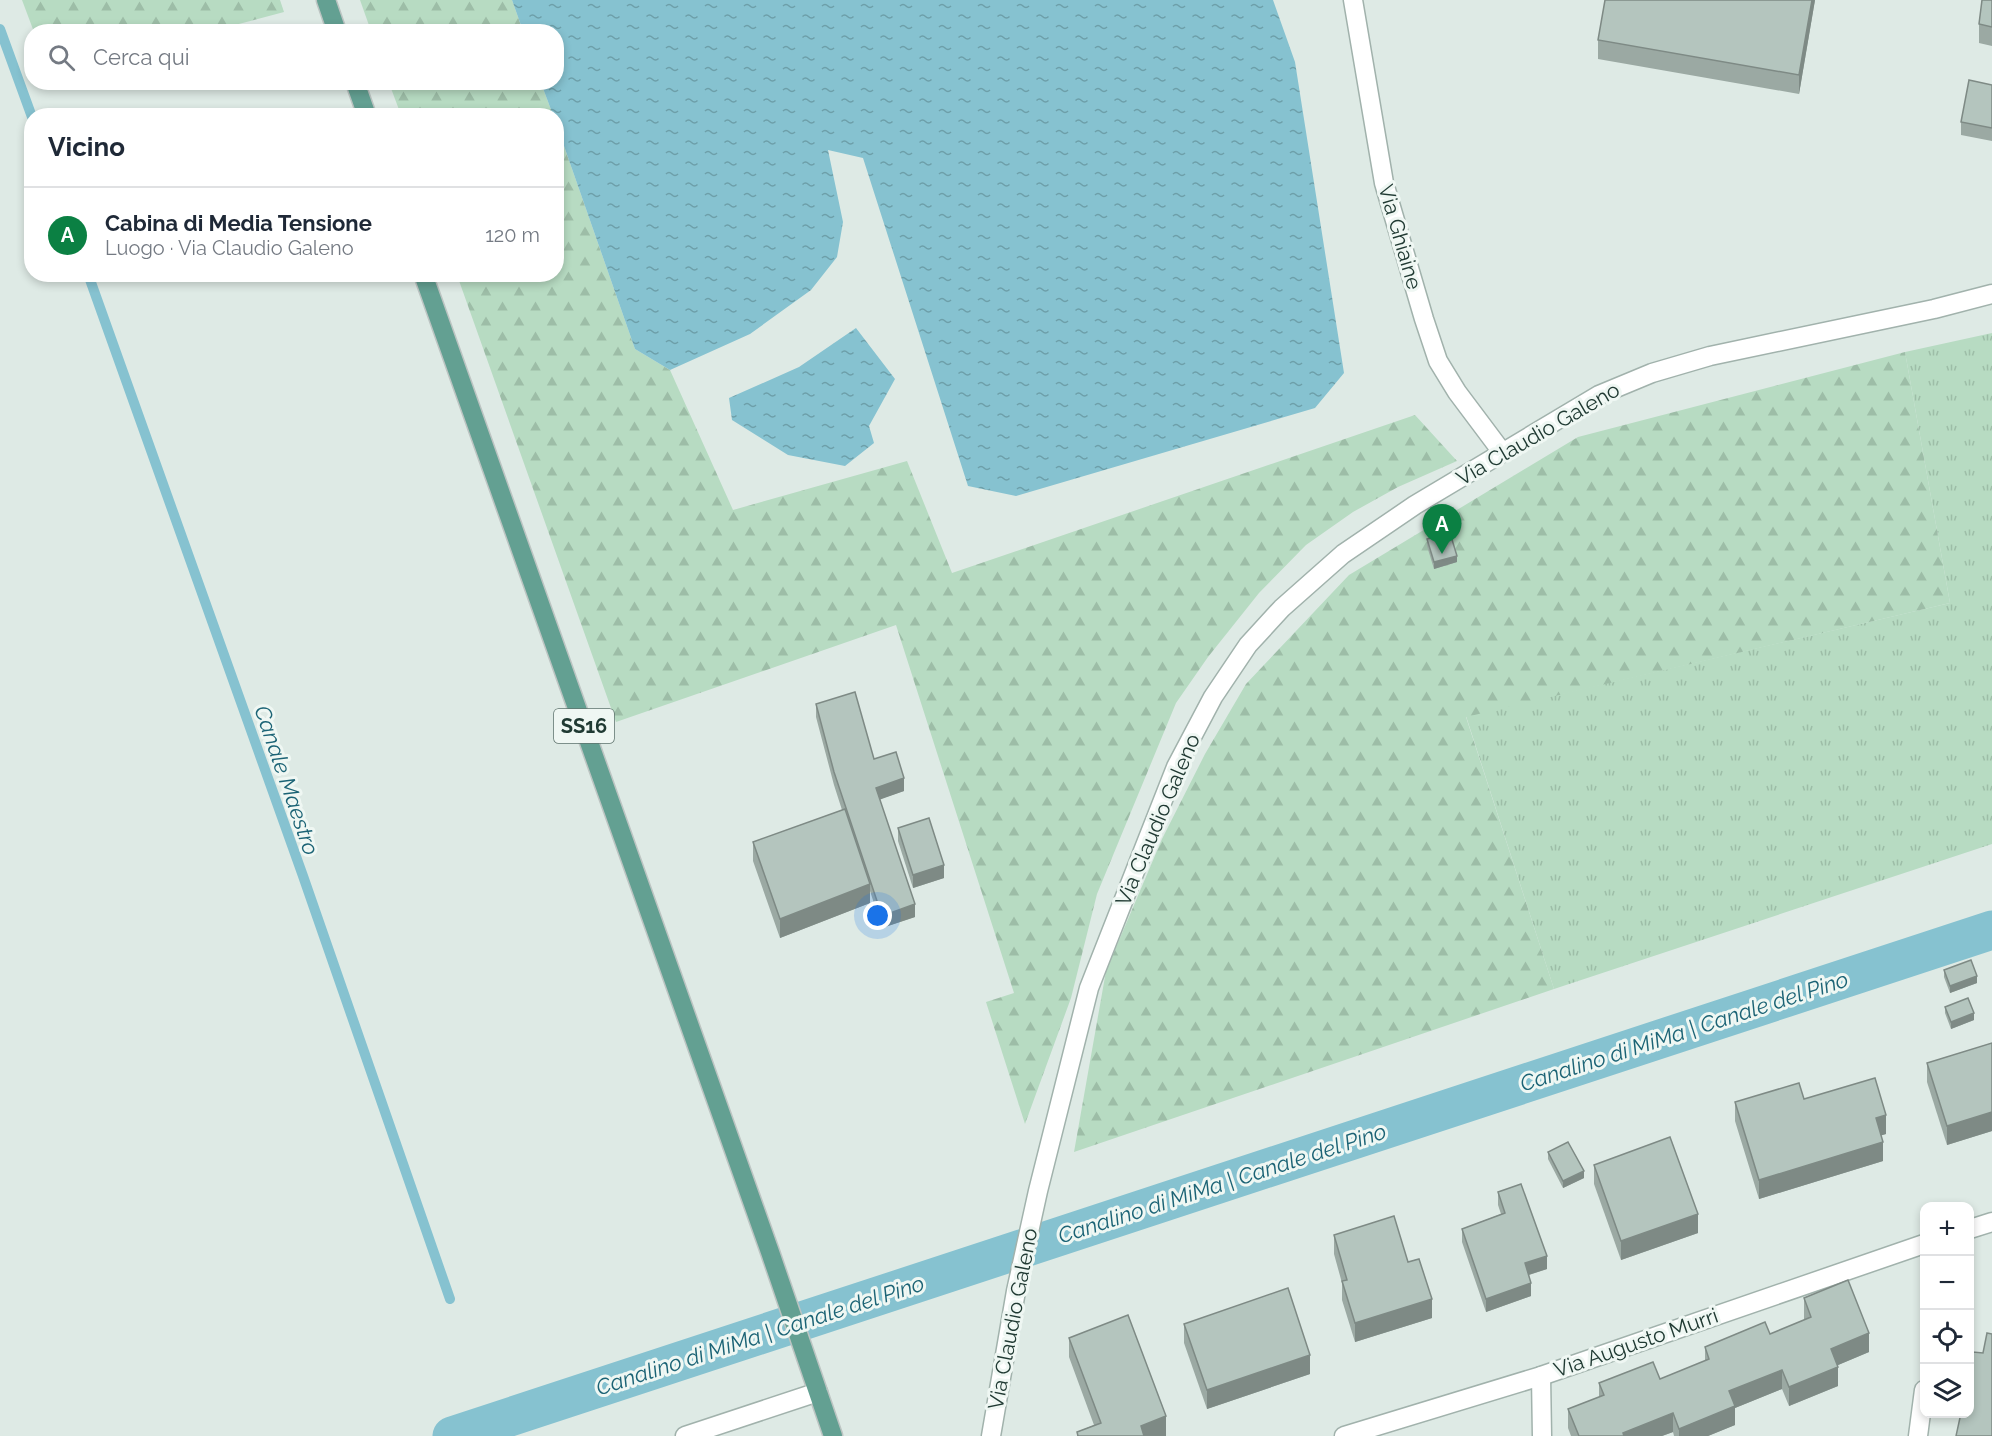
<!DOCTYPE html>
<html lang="it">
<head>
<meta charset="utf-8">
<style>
	body { margin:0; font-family:Raleway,sans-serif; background:#f6f6f7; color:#1f2937 }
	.controls { position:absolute; right:18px; bottom:18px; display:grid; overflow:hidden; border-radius:12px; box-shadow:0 3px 9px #0003 }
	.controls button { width:54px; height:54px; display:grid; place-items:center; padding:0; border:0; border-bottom:2px solid #e0e1e3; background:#fff; color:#1f2937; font:30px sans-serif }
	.you { position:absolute; left:878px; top:916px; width:21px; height:21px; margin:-15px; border:4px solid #fff; border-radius:50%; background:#1a73e8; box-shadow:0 0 0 9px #1a73e833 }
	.badge { display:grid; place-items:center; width:39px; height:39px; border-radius:50%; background:#0b8043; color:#fff; font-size:20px; font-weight:700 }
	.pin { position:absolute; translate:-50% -50px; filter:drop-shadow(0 2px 3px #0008) }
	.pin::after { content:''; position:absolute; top:32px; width:21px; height:18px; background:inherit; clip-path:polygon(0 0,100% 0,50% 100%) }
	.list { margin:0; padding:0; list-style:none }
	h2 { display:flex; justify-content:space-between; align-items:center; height:78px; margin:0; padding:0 24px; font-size:26px }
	h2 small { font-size:20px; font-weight:400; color:#747a83 }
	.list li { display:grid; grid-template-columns:39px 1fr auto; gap:18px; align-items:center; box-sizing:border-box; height:96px; padding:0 24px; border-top:2px solid #e0e1e3 }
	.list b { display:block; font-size:22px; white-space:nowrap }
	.list p { margin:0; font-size:20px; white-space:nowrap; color:#747a83 }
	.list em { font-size:20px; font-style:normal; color:#747a83 }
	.icon { flex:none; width:33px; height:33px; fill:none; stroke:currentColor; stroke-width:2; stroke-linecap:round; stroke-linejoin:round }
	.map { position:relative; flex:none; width:1992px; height:1436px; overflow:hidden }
	.search { position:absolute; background:#fff; box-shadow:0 3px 9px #0003; left:24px; top:24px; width:540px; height:66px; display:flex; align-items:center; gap:15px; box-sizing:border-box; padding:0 21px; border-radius:24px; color:#747a83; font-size:22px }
	.panel { position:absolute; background:#fff; box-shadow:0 3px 9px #0003; left:24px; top:108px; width:540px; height:174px; border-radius:24px }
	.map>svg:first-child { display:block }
	.grass { fill:url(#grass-tufts) }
	.forest { fill:url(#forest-firs) }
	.water { fill:url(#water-ripples) }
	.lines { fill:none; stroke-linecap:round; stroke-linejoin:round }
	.stream { stroke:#86c2d0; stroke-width:10 }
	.canal { stroke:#86c2d0; stroke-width:39 }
	.minor-casing { stroke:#a1b2ac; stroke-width:21 }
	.major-casing { stroke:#bcc4c2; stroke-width:21 }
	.minor { stroke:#fff; stroke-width:18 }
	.major { stroke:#63a092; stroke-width:18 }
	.wall { fill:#9ba9a3 }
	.shaded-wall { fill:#7e8a85 }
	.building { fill:#b4c5be; stroke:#7e8a85; stroke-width:1.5 }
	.labels { text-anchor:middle; stroke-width:6; stroke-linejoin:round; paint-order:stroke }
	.shield { fill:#eff7f3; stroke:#5e736d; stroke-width:1.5 }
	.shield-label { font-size:20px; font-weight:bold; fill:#203a33 }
	.street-label { font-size:21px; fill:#203a33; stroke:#eff7f3 }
	.water-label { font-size:22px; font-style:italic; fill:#1b6375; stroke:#eff7f3 }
</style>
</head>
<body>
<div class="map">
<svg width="1992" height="1436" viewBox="0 0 1992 1436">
	<defs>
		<pattern id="grass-tufts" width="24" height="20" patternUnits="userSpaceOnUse" patternTransform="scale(1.5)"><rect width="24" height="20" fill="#b7dbc2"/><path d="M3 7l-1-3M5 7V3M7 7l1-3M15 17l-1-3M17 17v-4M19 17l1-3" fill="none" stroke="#9dbda7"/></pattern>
		<pattern id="forest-firs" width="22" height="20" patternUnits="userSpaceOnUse" patternTransform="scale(1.5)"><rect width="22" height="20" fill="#b7dbc2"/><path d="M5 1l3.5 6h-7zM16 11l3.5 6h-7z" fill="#9dbda7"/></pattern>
		<pattern id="water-ripples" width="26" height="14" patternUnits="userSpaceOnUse" patternTransform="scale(1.5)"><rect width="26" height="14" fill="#86c2d0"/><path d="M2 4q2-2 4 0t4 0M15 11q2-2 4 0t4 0" fill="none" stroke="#6d9fa9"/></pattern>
	</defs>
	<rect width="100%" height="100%" fill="#deeae5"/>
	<polygon class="grass" points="1992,333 1992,844 1554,989 1466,716 1950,603 1905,352"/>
	<g class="forest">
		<polygon points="22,0 280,0 284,12 212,31 34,32"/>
		<polygon points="360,0 512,0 523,31 371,31"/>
		<polygon points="389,83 541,83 553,115 401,115"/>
		<polygon points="557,126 635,349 670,370 733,510 907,461 952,573 1415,415 1457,461 1398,487 1353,512 1306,545 1259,593 1208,657 1176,703 1097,894 1071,998 1025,1124 986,1002 1014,993 896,625 616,722 457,275 556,274"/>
		<polygon points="1905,352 1950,603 1466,717 1554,989 1074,1152 1106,971 1162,839 1205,754 1246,684 1349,575 1578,437"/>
	</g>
	<g class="water">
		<polygon points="512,0 1273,0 1295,62 1344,373 1315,408 1016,496 968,486 863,158 828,150 843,222 837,257 811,290 750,334 670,370 635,349 557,126 556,116 553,115 541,83 556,82 556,32 523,31"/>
		<polygon points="856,328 895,379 869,426 874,443 845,466 788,455 732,420 729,398 799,367"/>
	</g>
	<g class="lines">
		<g class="stream">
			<polyline points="0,29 32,117"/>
			<polyline points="88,274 303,876 450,1299"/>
		</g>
		<polyline class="canal" points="452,1436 1992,930"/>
		<defs>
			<g id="minor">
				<polyline points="1353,0 1384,183 1424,319 1438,361 1457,392 1502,452"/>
				<polyline points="1970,1229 1992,1222"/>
				<polyline points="1541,1376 1542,1436"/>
				<polyline points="685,1436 818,1392"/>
				<polyline points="991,1436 1016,1291 1038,1191 1089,988 1176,767 1213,697 1248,645 1282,608 1343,554 1415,505 1599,395 1652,373 1710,356 1934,309 1992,294"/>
				<polyline points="1344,1436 1541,1376 1924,1244"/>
				<polyline points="1918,1436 1924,1390"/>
			</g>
			<g id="major">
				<polyline points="326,0 337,32"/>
				<polyline points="355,82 367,116"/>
				<polyline points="423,274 770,1252 833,1436"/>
			</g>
		</defs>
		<use href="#minor" class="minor-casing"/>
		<use href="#major" class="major-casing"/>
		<use href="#minor" class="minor"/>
		<use href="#major" class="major"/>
	</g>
	<g class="wall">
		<polygon points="1605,0 1815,0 1799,94 1598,59 1598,40"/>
		<polygon points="1992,0 1992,46 1979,43 1979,24"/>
		<polygon points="1992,85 1992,141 1961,135 1961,122"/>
		<polygon points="1427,539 1457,562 1434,569 1427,546"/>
		<polygon points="816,704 874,759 904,791 880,799 915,917 882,928 870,891 870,903 780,938 753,861 753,842 842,810 834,785 816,717"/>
		<polygon points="898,828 944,878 913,888 898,841"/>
		<polygon points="1944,970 1977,983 1950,993 1944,977"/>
		<polygon points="1945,1007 1974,1020 1951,1029 1945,1013"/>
		<polygon points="1992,1043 1992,1131 1947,1145 1927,1082 1927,1063"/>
		<polygon points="1804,1099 1886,1134 1881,1135 1883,1161 1759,1199 1735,1121 1735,1102"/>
		<polygon points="1548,1152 1584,1178 1563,1188 1548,1159"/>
		<polygon points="1594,1165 1698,1233 1621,1260 1594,1184"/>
		<polygon points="1498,1192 1547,1269 1529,1275 1531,1296 1486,1312 1462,1242 1462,1229 1501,1214 1498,1205"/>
		<polygon points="1334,1235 1408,1262 1432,1318 1355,1342 1342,1300 1342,1283 1334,1254"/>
		<polygon points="1804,1298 1869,1352 1838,1365 1838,1386 1789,1406 1782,1389 1735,1408 1735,1425 1708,1436 1674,1436 1673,1432 1662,1436 1571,1436 1568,1428 1568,1409 1599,1397 1599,1383 1660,1379 1705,1361 1705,1347 1770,1334 1804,1320"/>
		<polygon points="1184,1324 1310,1374 1207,1409 1184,1343"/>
		<polygon points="1069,1338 1166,1436 1077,1436 1077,1432 1094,1425 1069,1357"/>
	</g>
	<g class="shaded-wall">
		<polygon points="1812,0 1815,0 1799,94 1799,75"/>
		<polygon points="1457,556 1457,562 1434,569 1434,562"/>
		<polygon points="904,778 904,791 876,801 876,788"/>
		<polygon points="944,865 944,878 913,888 913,875"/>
		<polygon points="870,884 870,903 780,938 780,919"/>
		<polygon points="915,904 915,917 882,928 882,916"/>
		<polygon points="1977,976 1977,983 1950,993 1950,986"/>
		<polygon points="1974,1013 1974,1020 1951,1029 1951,1022"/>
		<polygon points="1992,1112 1992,1131 1947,1145 1947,1126"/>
		<polygon points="1886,1115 1886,1134 1876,1137 1876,1118"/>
		<polygon points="1883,1142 1883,1161 1759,1199 1759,1180"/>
		<polygon points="1584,1171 1584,1178 1563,1188 1563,1181"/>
		<polygon points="1698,1214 1698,1233 1621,1260 1621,1241"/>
		<polygon points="1547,1256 1547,1269 1525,1276 1525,1263"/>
		<polygon points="1531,1283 1531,1296 1486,1312 1486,1299"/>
		<polygon points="1432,1299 1432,1318 1355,1342 1355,1323"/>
		<polygon points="1869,1333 1869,1352 1831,1368 1831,1349"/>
		<polygon points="1310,1355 1310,1374 1207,1409 1207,1390"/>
		<polygon points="1838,1367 1838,1386 1789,1406 1789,1387"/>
		<polygon points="1782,1370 1782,1389 1735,1408 1735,1425 1708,1436 1679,1436 1679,1429 1729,1391"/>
		<polygon points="1673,1413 1673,1432 1662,1436 1623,1436 1623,1433"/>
		<polygon points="1166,1416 1166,1436 1141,1436 1141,1426"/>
	</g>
	<g class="building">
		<polygon points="1605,0 1812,0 1799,75 1598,40"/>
		<polygon points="1982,0 1992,0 1992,27 1979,24"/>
		<polygon points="1969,80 1992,85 1992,128 1961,122"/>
		<polygon points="1450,533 1457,556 1434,562 1427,539"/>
		<polygon points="855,692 874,759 896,752 904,778 876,788 915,904 882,916 834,772 816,704"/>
		<polygon points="845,809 870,884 780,919 753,842"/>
		<polygon points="929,818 944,865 913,875 898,828"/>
		<polygon points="1971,960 1977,976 1950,986 1944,970"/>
		<polygon points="1968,998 1974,1013 1951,1022 1945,1007"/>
		<polygon points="1992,1043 1992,1112 1947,1126 1927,1063"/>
		<polygon points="1875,1078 1886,1115 1876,1118 1883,1142 1759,1180 1735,1102 1799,1083 1804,1099"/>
		<polygon points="1670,1137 1698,1214 1621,1241 1594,1165"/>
		<polygon points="1568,1142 1584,1171 1563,1181 1548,1152"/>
		<polygon points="1521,1184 1547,1256 1525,1263 1531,1283 1486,1299 1462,1229 1505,1213 1498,1192"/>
		<polygon points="1394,1216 1408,1262 1419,1259 1432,1299 1355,1323 1342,1281 1347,1280 1334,1235"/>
		<polygon points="1848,1280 1869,1333 1831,1349 1838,1367 1789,1387 1782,1370 1729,1391 1735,1406 1679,1429 1673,1413 1623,1433 1624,1436 1579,1436 1568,1409 1604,1395 1599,1383 1653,1362 1660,1379 1709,1359 1705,1347 1765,1322 1770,1334 1811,1317 1804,1298"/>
		<polygon points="1288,1288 1310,1355 1207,1390 1184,1324"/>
		<polygon points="1128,1315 1166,1416 1141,1426 1144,1436 1078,1436 1077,1432 1101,1423 1069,1338"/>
		<polygon points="1987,1333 1992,1334 1992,1436 1956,1436 1961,1413 1970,1413 1970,1368 1973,1352 1983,1353"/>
	</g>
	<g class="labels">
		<rect class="shield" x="554" y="709" width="60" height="34" rx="4.5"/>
		<g class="shield-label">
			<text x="584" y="733">SS16</text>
		</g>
		<g class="street-label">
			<text transform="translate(1400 237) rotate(74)" y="7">Via Ghiaine</text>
			<text transform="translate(1538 434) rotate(-30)" y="7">Via Claudio Galeno</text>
			<text transform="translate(1158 820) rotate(-67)" y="7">Via Claudio Galeno</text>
			<text transform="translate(1013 1319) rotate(-79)" y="7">Via Claudio Galeno</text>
			<text transform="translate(1636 1343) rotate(-19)" y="7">Via Augusto Murri</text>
		</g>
		<g class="water-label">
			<text transform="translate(287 780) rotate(71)" y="8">Canale Maestro</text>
			<text transform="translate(1684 1031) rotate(-18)" y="8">Canalino di MiMa | Canale del Pino</text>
			<text transform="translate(1222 1183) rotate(-18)" y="8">Canalino di MiMa | Canale del Pino</text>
			<text transform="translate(760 1335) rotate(-18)" y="8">Canalino di MiMa | Canale del Pino</text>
		</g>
	</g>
</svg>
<div class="controls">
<button>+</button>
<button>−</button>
<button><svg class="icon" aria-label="locate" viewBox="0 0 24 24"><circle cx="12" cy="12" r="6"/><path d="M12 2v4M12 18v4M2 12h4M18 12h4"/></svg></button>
<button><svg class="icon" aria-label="layers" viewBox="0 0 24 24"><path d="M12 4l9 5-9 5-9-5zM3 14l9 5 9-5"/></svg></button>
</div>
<div class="you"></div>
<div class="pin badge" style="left:1442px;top:554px">A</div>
<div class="search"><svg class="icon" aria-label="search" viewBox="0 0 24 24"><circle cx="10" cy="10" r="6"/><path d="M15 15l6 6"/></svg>Cerca qui</div>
<section class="panel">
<h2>Vicino<small></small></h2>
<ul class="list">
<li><span class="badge">A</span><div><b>Cabina di Media Tensione</b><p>Luogo · Via Claudio Galeno</p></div><em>120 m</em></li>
</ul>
</section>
</div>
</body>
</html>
